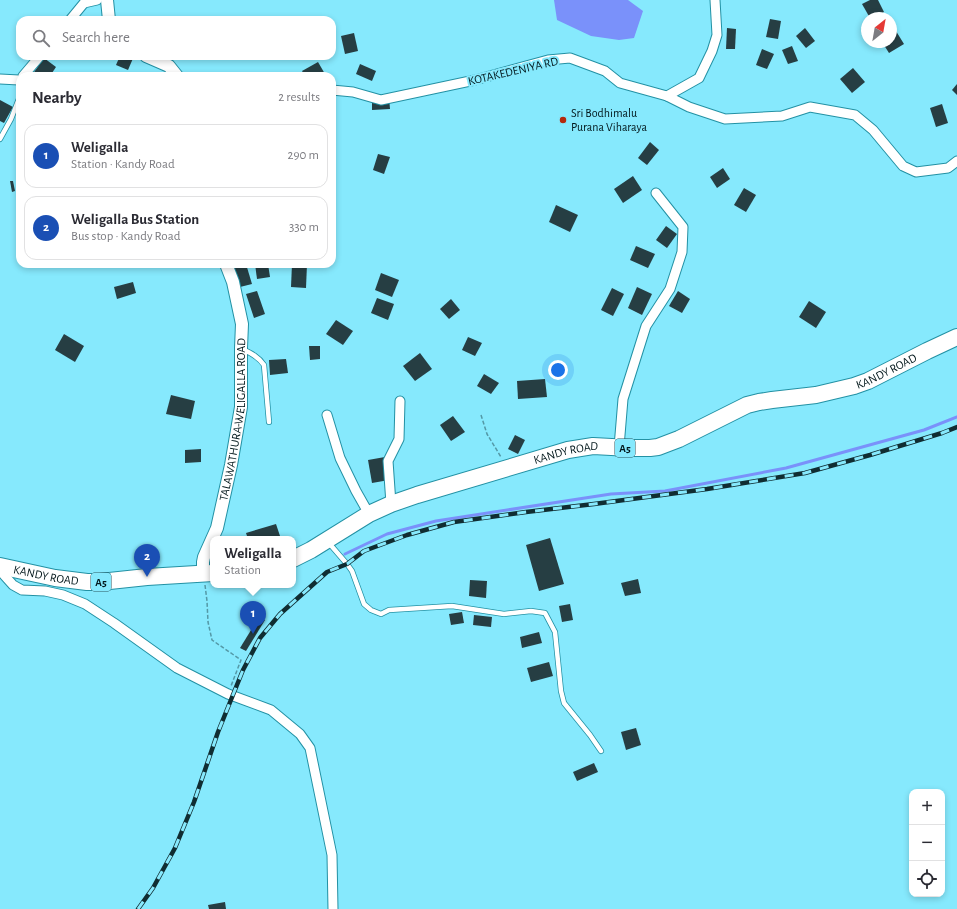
<!DOCTYPE html>
<html lang="en">
<head>
<meta charset="utf-8">
<style>
	body { margin:0; font-family:"Alegreya Sans",sans-serif; background:#f2f2f3; color:#2b2b33 }
	.controls { position:absolute; right:12px; bottom:12px; display:grid; overflow:hidden; border-radius:8px; box-shadow:0 2px 6px #0003 }
	.controls button { width:36px; height:36px; display:grid; place-items:center; padding:0; border:0; border-bottom:1px solid #e1e1e2; background:#fff; color:#2b2b33; font:20px sans-serif }
	.compass { position:absolute; left:861px; top:12px; width:36px; height:36px; border-radius:50%; background:#fff; box-shadow:0 2px 6px #0003; rotate:31deg }
	.you { position:absolute; left:558px; top:370px; width:14px; height:14px; margin:-10px; border:3px solid #fff; border-radius:50%; background:#1a73e8; box-shadow:0 0 0 6px #1a73e833 }
	.badge { display:grid; place-items:center; width:26px; height:26px; border-radius:50%; background:#b4280d; color:#fff; font-size:13px; font-weight:700 }
	.pin { position:absolute; translate:-50% -33px; filter:drop-shadow(0 1px 2px #0008) }
	.pin::after { content:''; position:absolute; top:21px; width:14px; height:12px; background:inherit; clip-path:polygon(0 0,100% 0,50% 100%) }
	.popup { position:absolute; left:210px; top:536px; width:86px; height:52px; box-sizing:border-box; display:grid; place-content:center; border-radius:8px; background:#fff; filter:drop-shadow(0 1px 3px #0005); font-size:13px; white-space:nowrap; color:#7c7c81 }
	.popup b { font-size:15px; color:#2b2b33 }
	.popup::after { content:''; position:absolute; left:50%; top:100%; margin-left:-8px; border:8px solid transparent; border-top-color:#fff }
	.list { margin:0; padding:0; list-style:none }
	h2 { display:flex; justify-content:space-between; align-items:center; height:52px; margin:0; padding:0 16px; font-size:17px }
	h2 small { font-size:13px; font-weight:400; color:#7c7c81 }
	.list li { display:grid; grid-template-columns:26px 1fr auto; gap:12px; align-items:center; box-sizing:border-box; height:64px; margin:0 8px 8px; padding:0 8px; border:1px solid #e1e1e2; border-radius:12px }
	.list b { display:block; font-size:15px; white-space:nowrap }
	.list p { margin:0; font-size:13px; white-space:nowrap; color:#7c7c81 }
	.list em { font-size:13px; font-style:normal; color:#7c7c81 }
	.icon { flex:none; width:22px; height:22px; fill:none; stroke:currentColor; stroke-width:2; stroke-linecap:round; stroke-linejoin:round }
	.map { position:relative; flex:none; width:957px; height:909px; overflow:hidden }
	.search { position:absolute; background:#fff; box-shadow:0 2px 6px #0003; left:16px; top:16px; width:320px; height:44px; display:flex; align-items:center; gap:10px; box-sizing:border-box; padding:0 14px; border-radius:12px; color:#7c7c81; font-size:15px }
	.panel { position:absolute; background:#fff; box-shadow:0 2px 6px #0003; left:16px; top:72px; width:320px; height:196px; border-radius:12px }
	.map>svg:first-child { display:block }
	.water { fill:#7a91fa }
	.lines { fill:none; stroke-linecap:round; stroke-linejoin:round }
	.stream { stroke:#7a91fa; stroke-width:3 }
	.building { fill:#263e43 }
	.service-casing { stroke:#2391a4; stroke-width:6 }
	.minor-casing { stroke:#2391a4; stroke-width:11 }
	.tertiary-casing { stroke:#2391a4; stroke-width:14 }
	.trunk-casing { stroke:#2391a4; stroke-width:18 }
	.path { stroke:#5499a7; stroke-width:1.5; stroke-dasharray:4 2; stroke-linecap:butt }
	.service { stroke:#fff; stroke-width:4.5 }
	.minor { stroke:#fff; stroke-width:9 }
	.tertiary { stroke:#fff; stroke-width:12 }
	.trunk { stroke:#fff; stroke-width:16 }
	.rail-casing { stroke:#102d32; stroke-width:4.5 }
	.rail { stroke:#86e9fd; stroke-width:3; stroke-dasharray:9; stroke-linecap:butt }
	.poi-dot { fill:#b4280d; stroke:#86e9fd; stroke-width:1.5 }
	.labels { text-anchor:middle; stroke-width:4; stroke-linejoin:round; paint-order:stroke }
	.shield { fill:#86e9fd; stroke:#2a565f; stroke-width:1 }
	.shield-label { font-size:11px; font-weight:bold; fill:#02171b }
	.street-label { font-size:12px; fill:#02171b; stroke:#86e9fd }
	.poi-label { font-size:12px; fill:#02171b; stroke:#86e9fd; text-anchor:start }
</style>
</head>
<body>
<div class="map">
<svg width="957" height="909" viewBox="0 0 957 909">
	<rect width="100%" height="100%" fill="#86e9fd"/>
	<polygon class="water" points="554,0 628,0 643,11 634,38 619,40 591,36 557,20"/>
	<g class="lines">
		<polyline class="stream" points="345,554 387,534 436,521 611,494 665,491 786,468 924,430 957,417"/>
	</g>
	<g class="building">
		<polygon points="870,0 878,0 884,12 873,18 870,18 862,4"/>
		<polygon points="770,19 781,21 778,39 766,37"/>
		<polygon points="891,23 904,44 889,53 882,42 891,42"/>
		<polygon points="727,28 736,29 735,49 726,49"/>
		<polygon points="805,28 815,41 806,48 796,36"/>
		<polygon points="354,33 358,51 345,54 341,36"/>
		<polygon points="792,46 798,61 788,64 782,50"/>
		<polygon points="762,49 774,54 767,69 756,65"/>
		<polygon points="120,56 134,56 128,70 116,65"/>
		<polygon points="44,58 56,67 50,76 33,76 32,75"/>
		<polygon points="318,62 325,74 322,76 305,76 302,71"/>
		<polygon points="360,64 376,71 372,81 356,74"/>
		<polygon points="853,68 865,82 852,93 840,79"/>
		<polygon points="957,84 957,95 952,90"/>
		<polygon points="389,97 390,109 372,110 372,98"/>
		<polygon points="0,100 13,107 4,123 0,121"/>
		<polygon points="942,104 948,123 936,127 930,108"/>
		<polygon points="650,142 659,150 647,165 638,158"/>
		<polygon points="378,154 390,157 384,174 373,170"/>
		<polygon points="723,168 730,179 717,188 710,177"/>
		<polygon points="633,176 642,190 623,203 614,189"/>
		<polygon points="10,181 13,181 15,191 12,192"/>
		<polygon points="744,188 756,195 746,212 734,205"/>
		<polygon points="556,205 578,215 570,232 549,222"/>
		<polygon points="666,226 677,234 667,248 656,240"/>
		<polygon points="636,246 655,254 648,268 630,260"/>
		<polygon points="233,264 246,264 252,284 240,287"/>
		<polygon points="255,264 268,264 270,277 257,279"/>
		<polygon points="292,264 307,264 306,288 291,287"/>
		<polygon points="381,273 399,280 392,297 375,290"/>
		<polygon points="133,282 136,293 117,299 114,287"/>
		<polygon points="637,287 652,294 642,315 628,308"/>
		<polygon points="612,288 624,294 613,316 601,310"/>
		<polygon points="257,291 265,314 254,318 246,294"/>
		<polygon points="678,291 690,299 682,313 669,306"/>
		<polygon points="377,298 394,304 388,320 371,313"/>
		<polygon points="451,299 460,310 449,319 440,309"/>
		<polygon points="809,301 826,312 816,328 799,317"/>
		<polygon points="336,320 353,331 343,345 326,334"/>
		<polygon points="64,334 84,346 75,362 55,350"/>
		<polygon points="468,337 482,343 475,356 462,350"/>
		<polygon points="309,346 320,346 320,359 310,360"/>
		<polygon points="420,353 432,369 415,381 403,366"/>
		<polygon points="286,359 288,373 270,375 269,360"/>
		<polygon points="484,374 499,383 491,394 477,386"/>
		<polygon points="545,379 547,397 518,399 517,381"/>
		<polygon points="171,395 195,401 191,419 166,414"/>
		<polygon points="453,416 465,432 451,441 440,425"/>
		<polygon points="515,435 525,440 518,454 508,449"/>
		<polygon points="201,449 201,462 185,463 185,450"/>
		<polygon points="385,457 389,480 372,483 368,460"/>
		<polygon points="276,524 281,539 248,539 246,533"/>
		<polygon points="550,538 564,584 539,591 526,545"/>
		<polygon points="638,579 641,593 625,596 621,583"/>
		<polygon points="470,580 487,581 486,598 469,596"/>
		<polygon points="570,604 573,620 562,622 559,606"/>
		<polygon points="462,612 464,623 451,625 449,614"/>
		<polygon points="474,615 492,617 491,627 473,625"/>
		<polygon points="259,617 265,620 246,651 240,648"/>
		<polygon points="539,632 542,643 522,648 520,637"/>
		<polygon points="549,662 553,676 531,682 527,668"/>
		<polygon points="636,728 641,745 626,750 621,732"/>
		<polygon points="594,763 598,772 577,781 573,772"/>
		<polygon points="225,902 226,909 209,909 208,905"/>
	</g>
	<g class="lines">
		<defs>
			<g id="service">
				<polyline points="0,139 11,119 20,96"/>
				<path d="M242,349C251,353 259,357 264,365L269,422"/>
				<polyline points="328,542 347,564 352,571 364,604 371,610 381,614 389,610 452,606 504,614 531,611 545,613 555,632 561,691 564,703 590,735 601,751"/>
			</g>
			<g id="minor">
				<polyline points="70,20 84,3 97,0"/>
				<polyline points="23,76 40,56"/>
				<polyline points="0,79 19,80 20,80"/>
				<polyline points="332,90 353,92 381,100 475,80 548,60 570,58 605,71 620,83 667,96 699,78 712,51 717,35 715,0"/>
				<polyline points="667,96 689,107 725,119 782,116 810,107 855,115 873,130 903,166 916,172 948,168 957,161"/>
				<polyline points="327,415 340,458 356,491 369,514"/>
				<polyline points="619,447 623,399 646,326 670,289 682,252 683,227 656,193"/>
				<polyline points="391,504 388,461 399,439 400,401"/>
				<polyline points="0,569 4,575 13,585 22,590 45,591 63,595 85,604 114,623 177,668 228,694 271,710 300,734 310,748 332,855 333,909"/>
			</g>
			<g id="tertiary">
				<polyline points="107,0 109,20"/>
				<polyline points="146,56 169,66 177,76"/>
				<path id="s1" d="M203,573V562L204,557L217,528L231,465L241,407V348L242,324L233,282L226,264"/>
			</g>
			<g id="trunk">
				<path id="s2" d="M293,559L311,550L369,514L391,504L417,495L568,450L593,446L630,448H650L658,447L679,439L747,405L759,402L772,400L816,395L854,386L868,381L927,351L957,337"/>
				<path id="s3" d="M0,566L55,578L87,582H100L147,577L213,573"/>
			</g>
		</defs>
		<use href="#service" class="service-casing"/>
		<use href="#minor" class="minor-casing"/>
		<use href="#tertiary" class="tertiary-casing"/>
		<use href="#trunk" class="trunk-casing"/>
		<g class="path">
			<polyline points="481,415 487,434 501,457"/>
			<polyline points="205,585 207,601 208,622 212,640 241,660 231,686"/>
		</g>
		<use href="#service" class="service"/>
		<use href="#minor" class="minor"/>
		<use href="#tertiary" class="tertiary"/>
		<use href="#trunk" class="trunk"/>
		<defs>
			<polyline id="rail" points="138,909 153,888 175,848 194,802 218,732 243,670 260,638 280,614 327,572 347,564 364,551 407,535 454,522 526,512 594,504 707,489 805,473 870,455 942,433 957,427"/>
		</defs>
		<use href="#rail" class="rail-casing"/>
		<use href="#rail" class="rail"/>
	</g>
	<circle class="poi-dot" cx="563" cy="120" r="4"/>
	<g class="labels">
		<g class="shield">
			<rect x="615" y="439" width="20" height="18" rx="3"/>
			<rect x="91" y="573" width="20" height="18" rx="3"/>
		</g>
		<g class="shield-label">
			<text x="625" y="452">A5</text>
			<text x="101" y="586">A5</text>
		</g>
		<g class="street-label">
			<text transform="translate(513 71) rotate(-13)" y="4">KOTAKEDENIYA RD</text>
			<text dy="4" stroke="none"><textPath href="#s2" startOffset="631">KANDY ROAD</textPath></text>
			<text dy="4" stroke="none"><textPath href="#s1" startOffset="158">TALAWATHURA-WELIGALLA ROAD</textPath></text>
			<text dy="4" stroke="none"><textPath href="#s2" startOffset="295">KANDY ROAD</textPath></text>
			<text dy="4" stroke="none"><textPath href="#s3" startOffset="47">KANDY ROAD</textPath></text>
		</g>
		<g class="poi-label">
			<text x="571" y="117">Sri Bodhimalu<tspan x="571" dy="14">Purana Viharaya</tspan></text>
		</g>
	</g>
</svg>
<div class="controls">
<button>+</button>
<button>−</button>
<button><svg class="icon" aria-label="locate" viewBox="0 0 24 24"><circle cx="12" cy="12" r="6"/><path d="M12 2v4M12 18v4M2 12h4M18 12h4"/></svg></button>
</div>
<svg class="compass" viewBox="-18 -18 36 36"><path d="M0-13l5 13h-10z" fill="#e53935"/><path d="M0 13l5-13h-10z" fill="#7c7c81"/></svg>
<div class="you"></div>
<div class="pin badge" style="left:253px;top:634px;background:#1a4fb4">1</div>
<div class="popup"><b>Weligalla</b>Station</div>
<div class="pin badge" style="left:147px;top:577px;background:#1a4fb4">2</div>
<div class="search"><svg class="icon" aria-label="search" viewBox="0 0 24 24"><circle cx="10" cy="10" r="6"/><path d="M15 15l6 6"/></svg>Search here</div>
<section class="panel">
<h2>Nearby<small>2 results</small></h2>
<ul class="list">
<li><span class="badge" style="background:#1a4fb4">1</span><div><b>Weligalla</b><p>Station · Kandy Road</p></div><em>290 m</em></li>
<li><span class="badge" style="background:#1a4fb4">2</span><div><b>Weligalla Bus Station</b><p>Bus stop · Kandy Road</p></div><em>330 m</em></li>
</ul>
</section>
</div>
</body>
</html>
